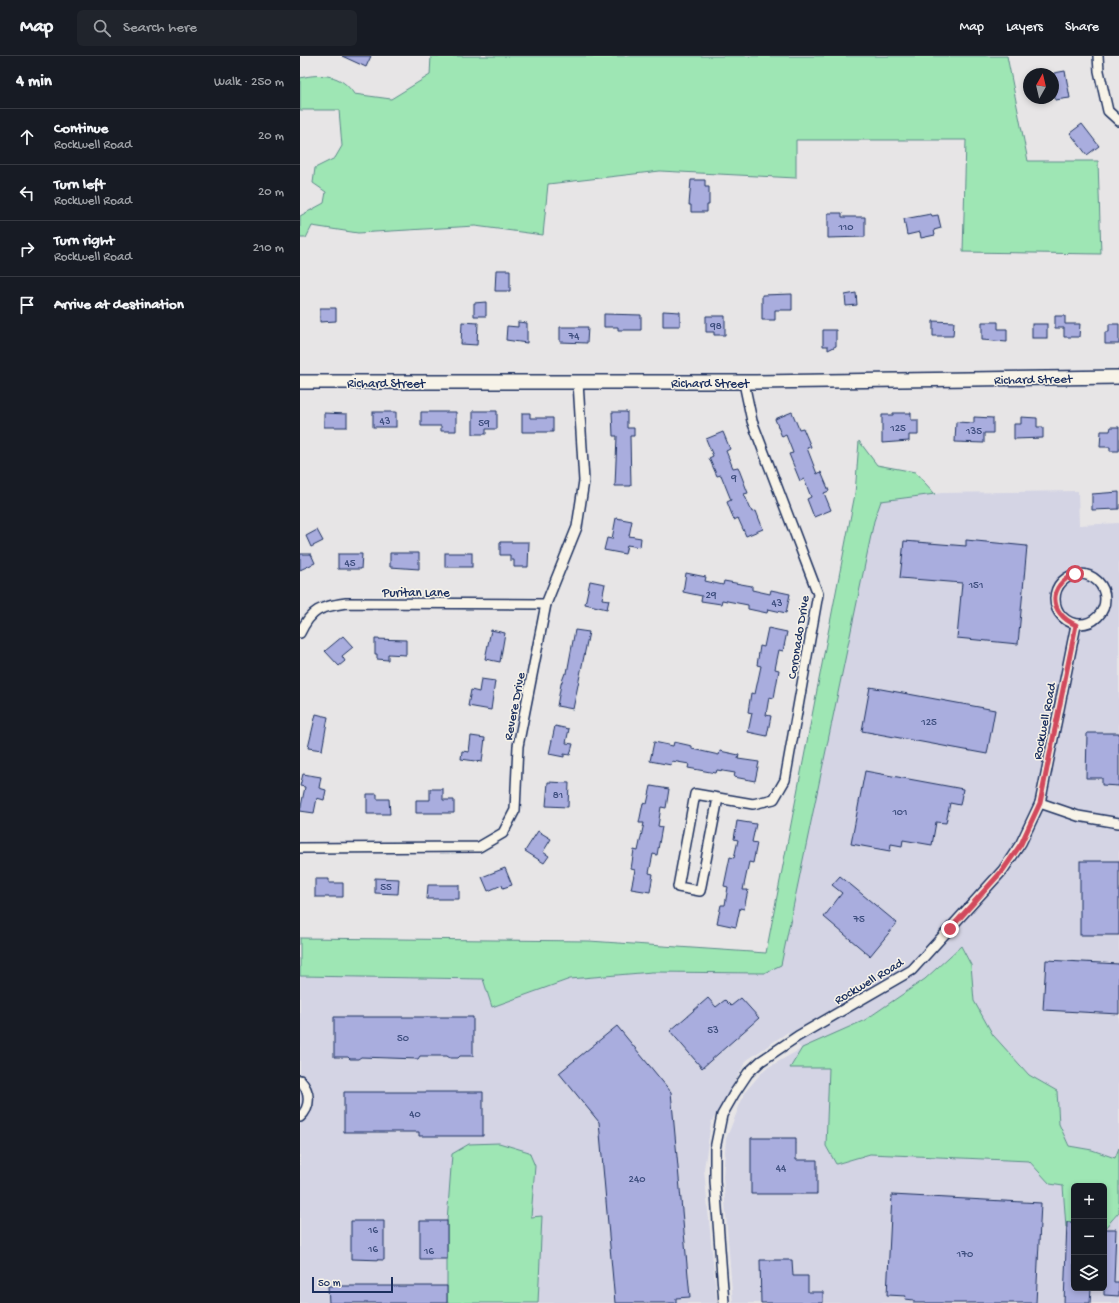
<!DOCTYPE html>
<html lang="en">
<head>
<meta charset="utf-8">
<style>
	body { margin:0; font-family:"Gochi Hand",sans-serif; background:#20242c; color:#f1f3f6 }
	.controls { position:absolute; right:12px; bottom:12px; display:grid; overflow:hidden; border-radius:6px; box-shadow:0 2px 6px #0003 }
	.controls button { width:36px; height:36px; display:grid; place-items:center; padding:0; border:0; border-bottom:1px solid #363941; background:#171b24; color:#f1f3f6; font:20px sans-serif }
	.compass { position:absolute; left:723px; top:12px; width:36px; height:36px; border-radius:50%; background:#171b24; box-shadow:0 2px 6px #0003; rotate:8deg }
	.scale { position:absolute; left:12px; bottom:10px; width:81px; box-sizing:border-box; padding-left:4px; border:2px solid #1b2f5e; border-top:0; font-size:11px; line-height:14px; white-space:nowrap; color:#1b2f5e; -webkit-text-stroke:3px #f7f3e8; paint-order:stroke }
	.stop { position:absolute; width:12px; height:12px; margin:-9px; border:3px solid #d1495b; border-radius:50%; background:#fff }
	.stop.end { background:#d1495b; border-color:#fff; box-shadow:0 1px 4px #0008 }
	.list { margin:0; padding:0; list-style:none }
	h2 { display:flex; justify-content:space-between; align-items:center; height:52px; margin:0; padding:0 16px; font-size:17px }
	h2 small { font-size:13px; font-weight:400; color:#9ea1a6 }
	.list li { display:grid; grid-template-columns:26px 1fr auto; gap:12px; align-items:center; box-sizing:border-box; height:56px; padding:0 16px; border-top:1px solid #363941 }
	.list b { display:block; font-size:15px; white-space:nowrap }
	.list p { margin:0; font-size:13px; white-space:nowrap; color:#9ea1a6 }
	.list em { font-size:13px; font-style:normal; color:#9ea1a6 }
	.icon { flex:none; width:22px; height:22px; fill:none; stroke:currentColor; stroke-width:2; stroke-linecap:round; stroke-linejoin:round }
	.map { position:relative; flex:none; width:819px; height:1247px; overflow:hidden }
	header { display:flex; align-items:center; gap:24px; box-sizing:border-box; height:56px; padding:0 20px; background:#171b24; border-bottom:1px solid #363941 }
	header strong { font-size:19px }
	nav { display:flex; gap:22px; margin-inline-start:auto; font-size:14px }
	.search { width:280px; height:36px; background:#20242c; display:flex; align-items:center; gap:10px; box-sizing:border-box; padding:0 14px; border-radius:6px; color:#9ea1a6; font-size:15px }
	main { display:flex }
	aside { flex:1; background:#171b24 }
	.map>svg:first-child { display:block }
	.built { fill:#d4d4e4 }
	.green { fill:#9ee6b4; stroke:#5c8a89 }
	.building { fill:#a9adde; stroke:#1b2f5e }
	.lines { fill:none; stroke-linecap:round; stroke-linejoin:round }
	.street-casing { stroke:#1b2f5e; stroke-width:12 }
	.secondary-casing { stroke:#1b2f5e; stroke-width:16 }
	.street { stroke:#f7f3e8; stroke-width:9 }
	.secondary { stroke:#f7f3e8; stroke-width:13 }
	.route { stroke:#d1495b; stroke-width:5 }
	.labels { text-anchor:middle; stroke-width:3; stroke-linejoin:round; paint-order:stroke }
	.number-label { font-size:11px; fill:#3e4e7e }
	.street-label { font-size:13px; fill:#1b2f5e; stroke:#f7f3e8 }
</style>
</head>
<body>
<header>
<strong>Map</strong>
<div class="search"><svg class="icon" aria-label="search" viewBox="0 0 24 24"><circle cx="10" cy="10" r="6"/><path d="M15 15l6 6"/></svg>Search here</div>
<nav><a>Map</a><a>Layers</a><a>Share</a></nav>
</header>
<main>
<aside>
<h2>4 min<small>Walk · 250 m</small></h2>
<ul class="list">
<li><svg class="icon" aria-label="ahead" viewBox="0 0 24 24"><path d="M12 20V5M6 11l6-6 6 6"/></svg><div><b>Continue</b><p>Rockwell Road</p></div><em>20 m</em></li>
<li><svg class="icon" aria-label="left" viewBox="0 0 24 24"><path d="M17 20v-9H6M10 6l-5 5 5 5"/></svg><div><b>Turn left</b><p>Rockwell Road</p></div><em>20 m</em></li>
<li><svg class="icon" aria-label="right" viewBox="0 0 24 24"><path d="M7 20v-9h11M14 6l5 5-5 5"/></svg><div><b>Turn right</b><p>Rockwell Road</p></div><em>210 m</em></li>
<li><svg class="icon" aria-label="arrive" viewBox="0 0 24 24"><path d="M6 21V4h12l-3 4 3 4H6"/></svg><div><b>Arrive at destination</b></div></li>
</ul>
</aside>
<div class="map">
<svg width="819" height="1247" viewBox="0 0 819 1247">
	<rect width="100%" height="100%" fill="#e7e5e6"/>
	<filter id="ink" filterUnits="userSpaceOnUse"><feTurbulence type="fractalNoise" baseFrequency=".025" numOctaves="2"/><feDisplacementMap in="SourceGraphic" scale="8" xChannelSelector="R" yChannelSelector="G"/><feConvolveMatrix kernelMatrix="1 2 1 2 8 2 1 2 1" color-interpolation-filters="sRGB"/></filter>
	<g filter="url(#ink)">
		<polygon class="built" points="778,435 779,469 819,467 819,1092 815,1102 792,1094 769,1090 759,1068 757,1035 729,1019 693,979 674,945 670,906 661,890 625,923 565,964 502,992 490,1011 529,1012 526,1090 536,1108 570,1098 729,1105 750,1128 763,1130 766,1171 774,1171 774,1232 804,1232 804,1173 819,1156 819,1247 433,1247 423,1120 426,1083 445,1036 465,1013 501,993 488,976 447,1004 411,1067 404,1113 417,1247 0,1247 0,920 183,923 192,951 270,923 352,916 464,917 574,465 581,445 642,437"/>
		<g class="green">
			<path d="M131,0H707L728,105H798L801,198L663,196L666,84H496V122L360,115L248,128L243,179L175,170L58,177L12,170L6,182H0V160L24,147L26,136L13,127L15,112L35,102L42,90L39,54H0V22C22,17 41,18 54,38L91,43L130,19Z"/>
			<polygon points="559,385 577,409 615,416 635,438 581,445 574,465 481,909 464,917 352,916 270,923 192,951 183,923 0,920 0,882 289,885 466,897 555,438"/>
			<polygon points="661,890 671,909 674,945 693,979 729,1019 757,1035 759,1068 769,1090 792,1094 815,1102 819,1092 819,1156 804,1173 804,1130 774,1130 774,1171 766,1171 763,1130 750,1128 729,1105 570,1098 536,1108 526,1090 529,1012 490,1012 502,992 565,964 625,923"/>
			<polygon points="199,1087 229,1096 235,1110 231,1161 242,1160 238,1247 147,1247 147,1165 152,1098 169,1088"/>
		</g>
		<g class="building">
			<polygon points="42,0 71,0 66,11"/>
			<polygon points="765,15 770,42 755,44 754,17"/>
			<polygon points="782,68 799,90 787,99 770,77"/>
			<polygon points="391,124 405,124 405,131 409,131 409,149 407,149 407,156 391,156 391,149 389,149"/>
			<polygon points="528,157 542,157 542,161 565,161 565,181 528,182"/>
			<polygon points="631,158 632,160 638,159 641,172 634,174 635,179 621,182 620,176 607,179 604,163"/>
			<polygon points="196,214 210,214 210,235 195,235"/>
			<polygon points="556,237 557,249 546,250 545,239"/>
			<polygon points="492,238 492,254 475,254 475,264 462,264 462,239"/>
			<polygon points="186,246 186,260 174,260 174,247"/>
			<polygon points="20,252 36,252 36,265 20,266"/>
			<polygon points="363,255 380,256 380,270 363,270"/>
			<polygon points="304,258 341,259 341,274 318,274 318,271 304,271"/>
			<polygon points="406,260 425,260 425,279 414,279 414,276 406,276"/>
			<polygon points="755,260 765,260 765,268 780,268 779,281 764,281 764,272 755,272"/>
			<polygon points="633,265 654,266 653,280 633,280"/>
			<polygon points="162,266 178,267 177,289 161,288"/>
			<polygon points="218,266 227,267 227,287 206,284 207,270 218,271"/>
			<polygon points="682,266 698,266 698,273 707,273 707,286 682,284"/>
			<rect x="732" y="268" width="15" height="14"/>
			<polygon points="809,268 819,268 819,288 805,288 805,276 809,276"/>
			<polygon points="260,271 288,271 287,287 260,286"/>
			<polygon points="523,274 536,274 536,290 528,294 528,290 523,290"/>
			<polygon points="173,355 197,355 197,373 186,373 186,378 173,378"/>
			<rect x="73" y="356" width="23" height="15"/>
			<polygon points="121,356 156,356 156,375 141,375 141,370 121,370"/>
			<polygon points="312,356 327,356 327,372 334,372 334,380 330,380 331,430 315,430 317,380 313,380"/>
			<polygon points="492,356 499,373 503,372 511,391 507,392 517,418 521,416 529,435 524,437 531,454 514,461 507,443 511,441 504,423 500,425 489,398 493,397 486,379 482,381 475,363"/>
			<polygon points="24,357 47,358 47,371 24,371"/>
			<polygon points="222,357 230,357 230,362 253,362 253,376 222,376"/>
			<polygon points="593,357 611,357 611,364 618,364 618,379 609,379 609,385 582,387 582,359 593,359"/>
			<polygon points="674,361 693,362 693,377 684,377 684,387 655,386 656,366 674,367"/>
			<polygon points="721,361 737,362 737,371 743,371 743,382 714,383 714,368 721,368"/>
			<polygon points="811,371 819,371 819,395 810,395 810,391 800,391 801,375 810,375"/>
			<polygon points="423,376 430,393 426,395 433,412 438,411 448,437 444,438 452,456 456,455 463,473 446,480 438,462 434,464 427,446 431,444 421,419 417,420 409,402 413,400 406,383"/>
			<polygon points="819,436 819,453 792,454 792,438"/>
			<polygon points="316,462 332,465 329,480 341,482 340,491 327,489 325,498 304,494 307,482 312,483"/>
			<polygon points="17,474 23,485 11,491 6,480"/>
			<polygon points="666,484 727,490 718,588 657,582 662,527 600,522 604,485 666,490"/>
			<polygon points="200,486 229,486 228,511 214,511 214,504 210,504 210,499 200,499"/>
			<polygon points="90,497 119,497 119,513 90,511"/>
			<rect x="145" y="497" width="27" height="14"/>
			<polygon points="0,498 11,498 15,507 0,514"/>
			<polygon points="38,498 62,498 61,513 38,513"/>
			<polygon points="386,517 406,521 405,525 423,529 424,525 452,530 452,534 470,538 471,534 490,538 486,557 468,553 467,557 448,553 448,549 422,544 421,548 401,545 402,540 383,536"/>
			<polygon points="290,525 305,528 302,543 309,544 307,553 285,548"/>
			<polygon points="468,572 487,576 483,595 479,594 475,613 479,614 474,642 469,641 466,659 471,660 467,680 448,676 452,657 448,656 451,637 455,638 461,610 457,609 460,590 464,591"/>
			<polygon points="191,574 205,577 200,606 185,603"/>
			<polygon points="275,574 289,576 273,653 257,650 261,628 265,617 267,617"/>
			<polygon points="43,580 53,591 42,600 45,605 39,610 25,595"/>
			<polygon points="75,583 106,584 106,599 88,598 88,604 77,603 77,598 75,598"/>
			<polygon points="181,623 195,625 191,654 168,650 171,634 179,636"/>
			<polygon points="570,631 695,654 687,698 562,675"/>
			<polygon points="16,658 28,661 22,694 8,692"/>
			<polygon points="255,670 269,673 266,687 273,688 270,699 264,698 264,701 249,698"/>
			<polygon points="787,677 819,677 819,730 802,729 802,722 786,722"/>
			<polygon points="171,680 185,682 182,706 161,703 162,695 169,696"/>
			<polygon points="354,686 373,690 374,686 392,690 392,693 419,699 420,695 439,699 438,703 459,706 455,725 434,721 435,717 417,714 416,717 388,712 389,708 372,705 371,709 350,705"/>
			<polygon points="565,715 663,733 660,749 650,747 646,767 636,766 632,789 603,784 602,790 591,788 590,795 551,788"/>
			<polygon points="3,718 21,721 19,732 26,734 24,744 17,742 14,757 0,755 5,731 0,730"/>
			<polygon points="248,726 269,727 268,751 246,750"/>
			<polygon points="351,730 369,733 366,752 361,751 358,770 362,771 357,799 353,798 349,817 353,818 350,836 331,833 335,814 331,813 334,794 338,795 344,767 339,767 343,747 347,748"/>
			<polygon points="130,733 143,733 143,744 154,744 154,757 116,757 116,744 130,744"/>
			<polygon points="67,738 77,738 77,743 89,743 90,758 67,758"/>
			<polygon points="437,765 456,768 452,786 457,787 453,807 449,806 443,834 448,834 444,853 440,852 436,871 417,867 421,849 425,849 428,831 424,830 430,801 434,802 438,784 434,783"/>
			<polygon points="238,775 251,783 243,796 249,800 244,807 225,795"/>
			<rect x="780" y="805" width="39" height="74"/>
			<polygon points="205,812 212,829 203,832 202,829 188,835 182,821"/>
			<polygon points="540,820 597,867 570,900 524,861 542,837 532,829"/>
			<polygon points="75,822 99,823 98,838 75,837"/>
			<polygon points="15,823 29,823 29,827 43,827 43,841 15,841"/>
			<polygon points="128,829 159,829 159,843 127,843"/>
			<polygon points="746,904 819,908 819,958 743,954"/>
			<polygon points="408,942 416,951 425,944 431,950 441,942 459,962 402,1012 370,975"/>
			<polygon points="34,961 173,961 173,1000 160,1000 158,1002 150,1002 147,1000 120,1000 118,1003 61,1001 58,1003 50,1003 48,1001 34,1001"/>
			<polygon points="317,970 371,1036 390,1241 376,1242 376,1247 315,1247 299,1066 259,1017"/>
			<polygon points="44,1036 183,1036 183,1080 119,1080 119,1076 44,1076"/>
			<polygon points="451,1082 496,1082 496,1104 517,1104 517,1138 451,1138"/>
			<polygon points="592,1139 741,1147 736,1247 614,1247 614,1244 605,1243 606,1240 587,1239"/>
			<polygon points="51,1165 84,1165 84,1204 51,1203"/>
			<rect x="120" y="1165" width="27" height="38"/>
			<polygon points="767,1166 774,1166 774,1232 791,1232 790,1247 764,1247"/>
			<polygon points="804,1173 816,1173 814,1226 819,1226 819,1240 804,1239"/>
			<polygon points="460,1204 492,1204 493,1220 508,1220 508,1236 523,1236 523,1247 461,1247"/>
			<polygon points="28,1230 147,1230 147,1247 29,1247"/>
		</g>
		<g class="lines">
			<defs>
				<g id="street">
					<polyline points="798,0 799,15 808,55 819,65"/>
					<circle cx="780" cy="543" r="25"/>
					<path d="M0,577C12,552 21,551 46,547L246,548"/>
					<polyline points="418,742 400,835 378,831 395,738 453,748 474,743 485,724 518,538 452,365 444,327"/>
					<polyline points="740,747 778,760 819,767"/>
					<polyline points="0,792 179,791 203,777 215,754 218,690 246,548 277,471 284,425 278,326"/>
					<path d="M0,1024C10,1035 12,1050 0,1061"/>
					<polyline points="424,1247 415,1125 415,1093 422,1059 434,1038 448,1017 461,1005 498,980 612,914 703,814 721,787 740,747 776,569"/>
				</g>
				<polyline id="secondary" points="0,326 456,326 819,321"/>
			</defs>
			<use href="#street" class="street-casing"/>
			<use href="#secondary" class="secondary-casing"/>
			<use href="#street" class="street"/>
			<use href="#secondary" class="secondary"/>
		</g>
	</g>
	<g class="lines" filter="url(#ink)">
		<path class="route" d="M650,873L703,814L721,788L740,747L776,569C748,557 748,529 775,518"/>
	</g>
	<g class="labels">
		<g class="number-label">
			<text x="546" y="174">110</text>
			<text x="416" y="273">98</text>
			<text x="274" y="283">74</text>
			<text x="85" y="368">43</text>
			<text x="184" y="370">59</text>
			<text x="598" y="375">125</text>
			<text x="674" y="378">135</text>
			<text x="434" y="425">9</text>
			<text x="50" y="510">45</text>
			<text x="676" y="532">151</text>
			<text x="411" y="542">29</text>
			<text x="477" y="550">43</text>
			<text x="629" y="669">125</text>
			<text x="258" y="742">81</text>
			<text x="600" y="759">101</text>
			<text x="86" y="834">55</text>
			<text x="559" y="866">75</text>
			<text x="413" y="977">53</text>
			<text x="103" y="985">50</text>
			<text x="115" y="1061">40</text>
			<text x="481" y="1115">44</text>
			<text x="337" y="1126">240</text>
			<text x="73" y="1177">16</text>
			<text x="73" y="1196">16</text>
			<text x="129" y="1198">16</text>
			<text x="665" y="1201">170</text>
		</g>
		<g class="street-label">
			<text transform="translate(733 322) rotate(-1)" y="5">Richard Street</text>
			<text x="86" y="331">Richard Street</text>
			<text x="410" y="331">Richard Street</text>
			<text x="116" y="540">Puritan Lane</text>
			<text transform="translate(497 581) rotate(-81)" y="5">Coronado Drive</text>
			<text transform="translate(213 650) rotate(-79)" y="5">Revere Drive</text>
			<text transform="translate(743 665) rotate(-79)" y="5">Rockwell Road</text>
			<text transform="translate(568 924) rotate(-31)" y="5">Rockwell Road</text>
		</g>
	</g>
</svg>
<div class="controls">
<button>+</button>
<button>−</button>
<button><svg class="icon" aria-label="layers" viewBox="0 0 24 24"><path d="M12 4l9 5-9 5-9-5zM3 14l9 5 9-5"/></svg></button>
</div>
<svg class="compass" viewBox="-18 -18 36 36"><path d="M0-13l5 13h-10z" fill="#e53935"/><path d="M0 13l5-13h-10z" fill="#9ea1a6"/></svg>
<div class="scale">50 m</div>
<div class="stop" style="left:775px;top:518px"></div>
<div class="stop end" style="left:650px;top:873px"></div>
</div>
</main>
</body>
</html>
